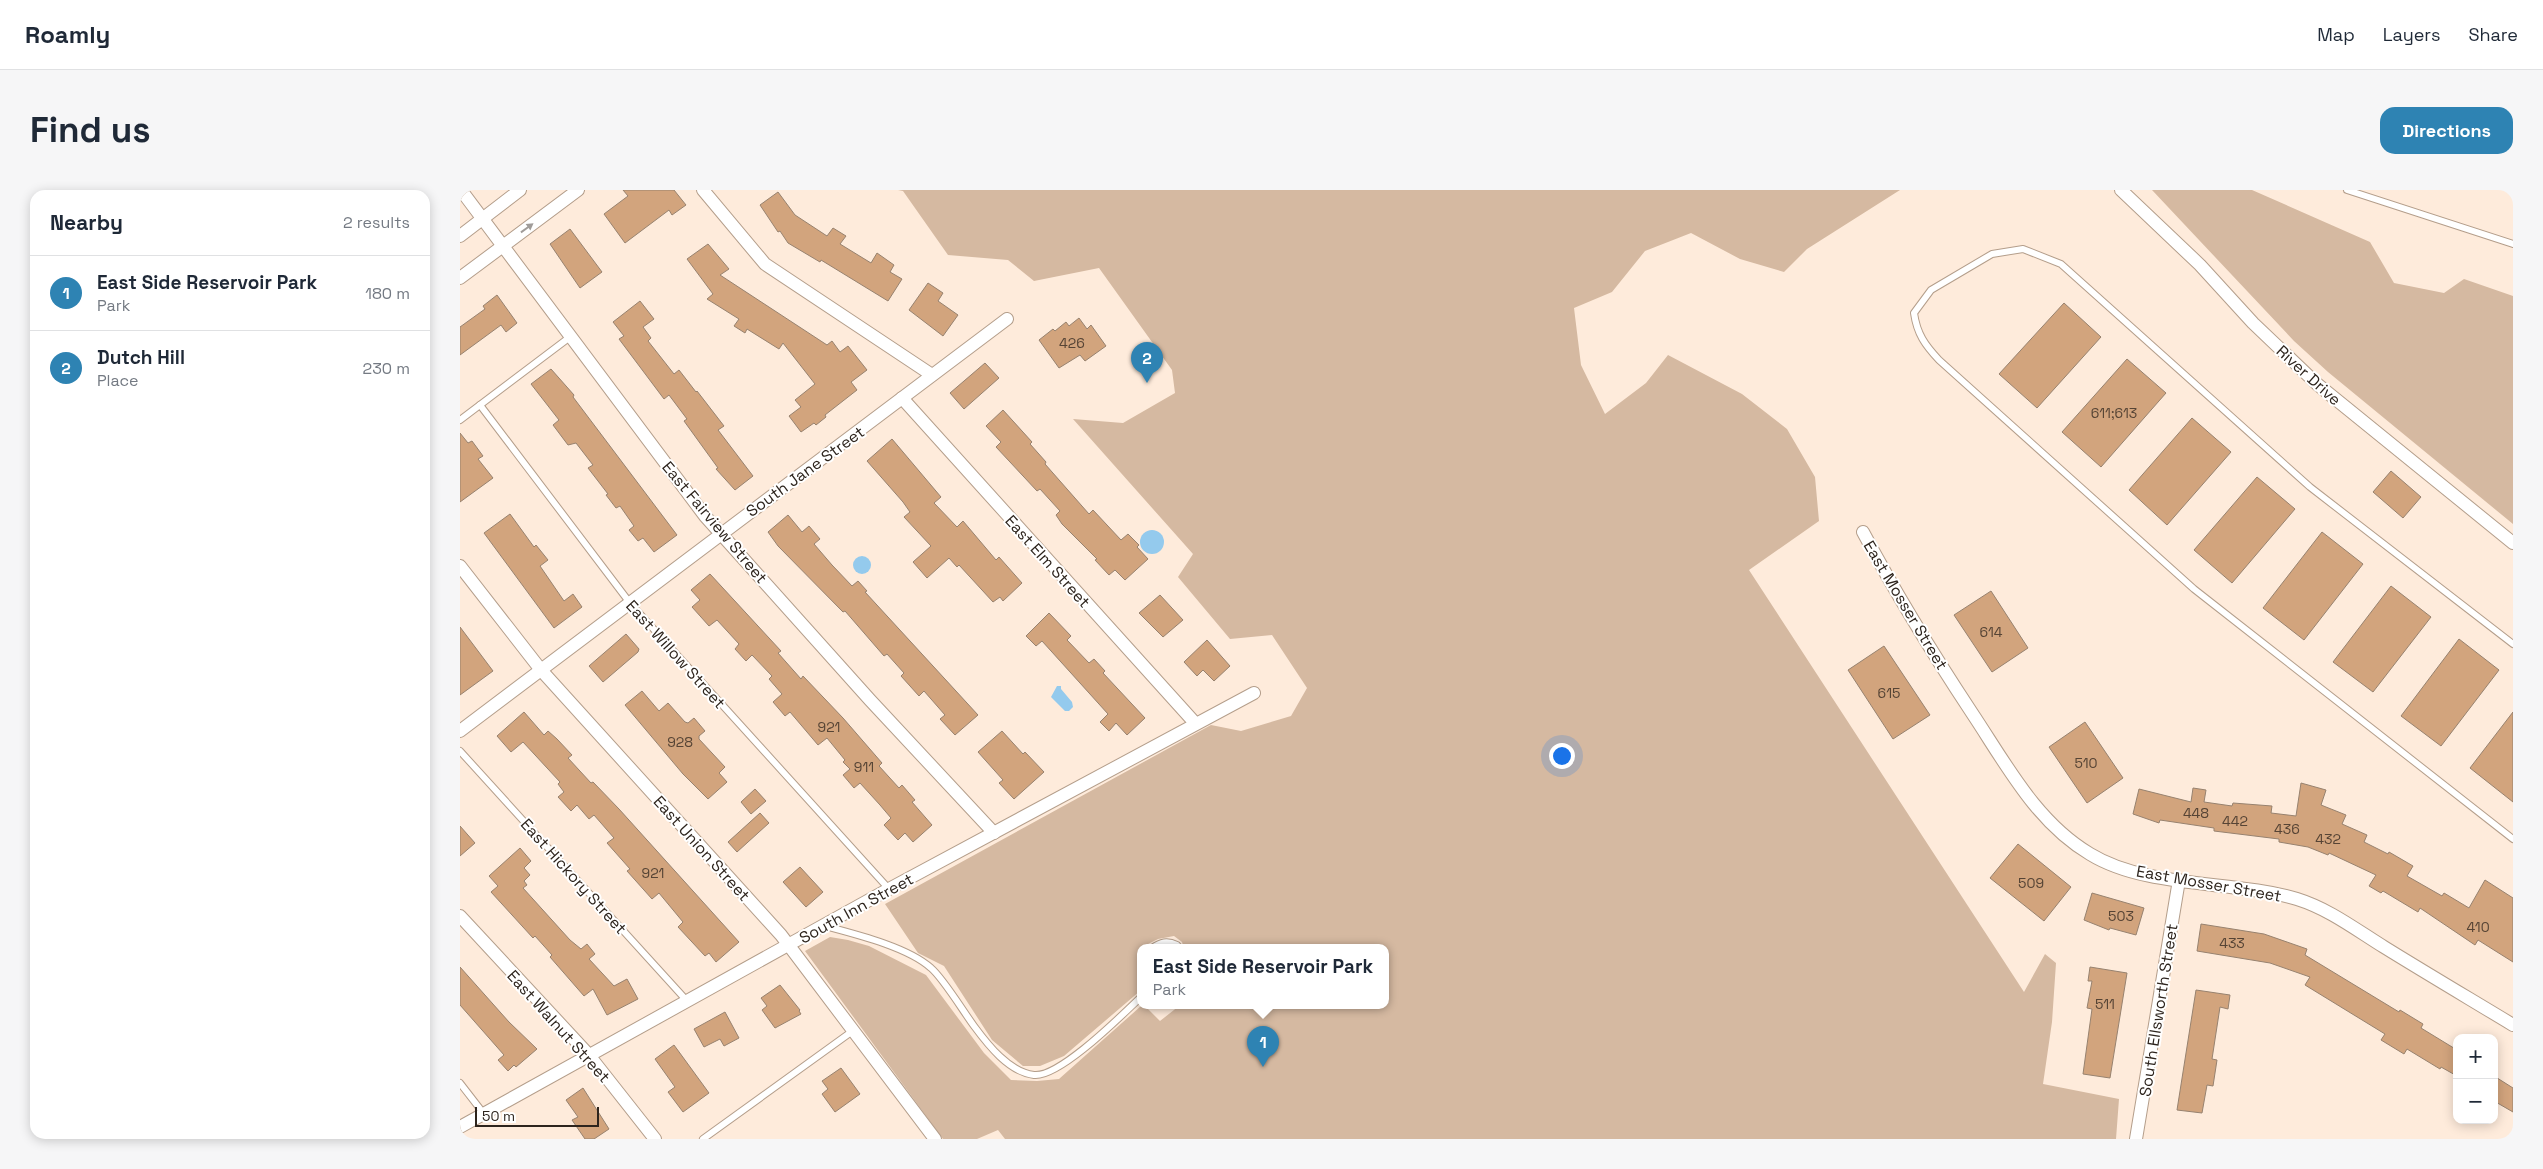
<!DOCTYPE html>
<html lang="en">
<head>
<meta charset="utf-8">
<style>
	body { margin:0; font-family:"Space Grotesk",sans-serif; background:#f6f6f7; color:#1f2937 }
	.controls { position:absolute; right:15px; bottom:15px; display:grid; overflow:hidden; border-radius:10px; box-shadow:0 2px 12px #0003 }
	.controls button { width:45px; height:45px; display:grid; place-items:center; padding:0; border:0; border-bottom:1px solid #e0e1e3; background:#fff; color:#1f2937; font:25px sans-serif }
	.scale { position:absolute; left:15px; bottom:12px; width:124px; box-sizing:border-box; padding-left:5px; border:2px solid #2d241d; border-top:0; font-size:14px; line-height:18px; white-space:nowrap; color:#2d241d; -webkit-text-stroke:4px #fff; paint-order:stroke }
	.you { position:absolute; left:1101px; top:565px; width:18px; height:18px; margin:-12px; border:4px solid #fff; border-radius:50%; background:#1a73e8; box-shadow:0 0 0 8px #1a73e833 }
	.badge { display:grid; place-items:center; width:32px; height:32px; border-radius:50%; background:#2e83b3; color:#fff; font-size:16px; font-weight:700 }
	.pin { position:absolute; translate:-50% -41px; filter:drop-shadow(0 1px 2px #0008) }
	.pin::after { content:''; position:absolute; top:26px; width:18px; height:15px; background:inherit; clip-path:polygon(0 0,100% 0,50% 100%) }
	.popup { position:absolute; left:677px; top:754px; width:252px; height:65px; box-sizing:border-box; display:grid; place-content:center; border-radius:10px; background:#fff; filter:drop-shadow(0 1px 4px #0005); font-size:16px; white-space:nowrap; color:#747a83 }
	.popup b { font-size:19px; color:#1f2937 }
	.popup::after { content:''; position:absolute; left:50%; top:100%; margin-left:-10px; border:10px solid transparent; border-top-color:#fff }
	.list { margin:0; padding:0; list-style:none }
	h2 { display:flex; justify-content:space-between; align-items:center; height:65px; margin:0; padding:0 20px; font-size:21px }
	h2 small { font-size:16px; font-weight:400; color:#747a83 }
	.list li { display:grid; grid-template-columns:32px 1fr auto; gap:15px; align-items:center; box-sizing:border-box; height:75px; padding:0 20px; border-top:1px solid #e0e1e3 }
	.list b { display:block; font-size:19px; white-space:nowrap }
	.list p { margin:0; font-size:16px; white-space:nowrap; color:#747a83 }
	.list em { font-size:16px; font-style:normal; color:#747a83 }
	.map { position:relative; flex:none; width:2053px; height:949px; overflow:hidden; border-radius:15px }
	header { display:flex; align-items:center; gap:30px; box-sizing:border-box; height:70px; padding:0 25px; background:#fff; border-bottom:1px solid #e0e1e3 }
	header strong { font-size:24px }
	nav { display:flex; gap:28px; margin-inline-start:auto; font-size:18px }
	.intro { display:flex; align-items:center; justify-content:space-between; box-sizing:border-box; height:120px; padding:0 30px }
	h1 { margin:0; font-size:35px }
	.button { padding:12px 22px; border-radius:15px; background:#2e83b3; color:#fff; font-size:18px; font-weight:700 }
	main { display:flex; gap:30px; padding:0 30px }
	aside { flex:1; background:#fff; border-radius:15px; box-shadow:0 2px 12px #0003 }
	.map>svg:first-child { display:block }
	.green { fill:#d5b9a1 }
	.water { fill:#94caed }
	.building { fill:#d2a47d; stroke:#97826f }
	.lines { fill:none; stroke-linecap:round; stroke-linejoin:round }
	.service-casing { stroke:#b49e8b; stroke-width:8 }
	.minor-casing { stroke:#b49e8b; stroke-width:14 }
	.service { stroke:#fff; stroke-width:6 }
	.minor { stroke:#fff; stroke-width:12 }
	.oneway { fill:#a09c99 }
	.labels { text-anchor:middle; stroke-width:4; stroke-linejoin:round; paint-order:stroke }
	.number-label { font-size:14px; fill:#564435 }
	.street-label { font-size:16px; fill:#2d241d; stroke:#fff }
</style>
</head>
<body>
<header>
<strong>Roamly</strong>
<nav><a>Map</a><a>Layers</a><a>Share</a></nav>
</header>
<div class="intro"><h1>Find us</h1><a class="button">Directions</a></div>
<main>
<aside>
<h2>Nearby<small>2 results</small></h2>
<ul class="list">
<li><span class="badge">1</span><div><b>East Side Reservoir Park</b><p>Park</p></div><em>180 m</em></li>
<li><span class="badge">2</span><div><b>Dutch Hill</b><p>Place</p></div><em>230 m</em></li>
</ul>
</aside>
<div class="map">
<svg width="2053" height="949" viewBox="0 0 2053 949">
	<rect width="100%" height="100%" fill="#feebdb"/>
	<g class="green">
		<polygon points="438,0 1440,0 1347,59 1324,82 1280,69 1231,43 1185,61 1152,102 1114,118 1121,175 1145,224 1186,193 1208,165 1282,204 1327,239 1355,287 1359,331 1289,380 1564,802 1585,764 1596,773 1592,832 1583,894 1659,909 1656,949 545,949 538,940 517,949 483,949 345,761 370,747 388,750 409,756 466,785 524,863 551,890 577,891 599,889 681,816 685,816 700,831 719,816 926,816 926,758 724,758 722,752 714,746 698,749 680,758 680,801 604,866 580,876 563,876 532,850 484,776 458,763 425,714 751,535 781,541 831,526 847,498 812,445 770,449 718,387 733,364 613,229 663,233 715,203 712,180 639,78 574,91 548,70 488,65 443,1"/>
		<polygon points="1692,0 1792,0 1910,52 1934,93 1984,103 2004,89 2053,106 2053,334 1868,182 1834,151"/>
	</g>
	<g class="water">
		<circle cx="692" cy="352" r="12"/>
		<circle cx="402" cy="375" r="9"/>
		<polygon points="597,496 601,496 601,499 612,512 613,517 609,521 605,521 591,507"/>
	</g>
	<g class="building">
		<polygon points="163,0 214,0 226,15 212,25 209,20 165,53 144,24 168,6"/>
		<polygon points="318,2 335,25 367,46 373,38 386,46 380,54 411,73 417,63 434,75 430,82 442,89 428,111 361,70 360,72 328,53 320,41 318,42 300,15"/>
		<polygon points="110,39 142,82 120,98 90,54"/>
		<polygon points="248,54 269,79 260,85 367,155 372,151 380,162 388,156 407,180 391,192 397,200 365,225 366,227 356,235 354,233 341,242 329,226 341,217 335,210 355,194 323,153 319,159 287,139 285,143 274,136 279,129 247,109 253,104 227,69"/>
		<polygon points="468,93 483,103 478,111 498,125 483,146 449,120"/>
		<polygon points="37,105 57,133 46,142 41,135 0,165 0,137 25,119 23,116"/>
		<polygon points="180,111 194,129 183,137 191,148 188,151 214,184 219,180 236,202 237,201 264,236 258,240 293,286 275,300 256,279 258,278 224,231 227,229 209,205 204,209 159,149 164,146 153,132"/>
		<polygon points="1604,113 1641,147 1577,218 1539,184"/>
		<polygon points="619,128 627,139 631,135 646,156 625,171 620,165 599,178 579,150 593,139 595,141 606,132 609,136"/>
		<polygon points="1667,169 1706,203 1641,277 1602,242"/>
		<polygon points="525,173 539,188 504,219 490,203"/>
		<polygon points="91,179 114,205 113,207 217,345 194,362 183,348 178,351 169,340 174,336 160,316 156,318 146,305 148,304 128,278 133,275 116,253 108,255 93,235 99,230 71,194"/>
		<polygon points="543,220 572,252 570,254 586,272 585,274 629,324 633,320 661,350 668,344 679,355 677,357 688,369 665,390 655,380 649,385 635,370 637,369 602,334 596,325 600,321 580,299 577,301 536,257 541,252 526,236"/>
		<polygon points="1732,228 1771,262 1707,335 1669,300"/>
		<polygon points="0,243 8,253 12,251 23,266 18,269 33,288 0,312"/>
		<polygon points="432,249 481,307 474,313 497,337 503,331 536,370 539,367 562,393 543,411 540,407 533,412 499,375 497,377 489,368 467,388 453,372 471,356 444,327 450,322 443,312 407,271"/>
		<polygon points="1931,281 1961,307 1943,328 1913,302"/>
		<polygon points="1797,287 1835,319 1772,393 1734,360"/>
		<polygon points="50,324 74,357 76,355 88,370 80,376 104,411 113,404 122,417 94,438 24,343"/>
		<polygon points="328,325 342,342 349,336 360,349 354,354 372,375 392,396 398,391 407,401 405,402 518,525 495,545 480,529 485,525 464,501 459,506 441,486 444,483 427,464 424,466 385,421 383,422 318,356 308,342"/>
		<polygon points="1862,342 1903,374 1844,450 1803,418"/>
		<polygon points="250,384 321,461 318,463 341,489 343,486 383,528 422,573 419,576 439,598 442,595 455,610 452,612 472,635 453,652 445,643 438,650 424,635 431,628 420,615 400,593 394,598 383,585 390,579 383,572 385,570 367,548 358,555 330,522 325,526 313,512 322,504 309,489 312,486 292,465 286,471 275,459 279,454 257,430 249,436 232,417 240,410 231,400"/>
		<polygon points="1931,396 1971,427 1913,502 1873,472"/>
		<polygon points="1531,401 1568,458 1532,482 1494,425"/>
		<polygon points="700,405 723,430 703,447 679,423"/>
		<polygon points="589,423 611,446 607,450 629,473 634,469 645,481 643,483 685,528 667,545 656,533 649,541 640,532 648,524 582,451 576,456 566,446"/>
		<polygon points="0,437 33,481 0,505"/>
		<polygon points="166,444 179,459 178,462 143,492 129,476"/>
		<polygon points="1999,449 2039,480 1981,556 1941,526"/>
		<polygon points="747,450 770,476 754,491 743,480 737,486 724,472"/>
		<polygon points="1424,456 1470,525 1433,549 1388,480"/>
		<polygon points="182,501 199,521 208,513 225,532 228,533 234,528 245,541 239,546 239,549 265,577 259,583 267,592 248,609 223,584 165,515"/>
		<polygon points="64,522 84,545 88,541 97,549 112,565 108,568 131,593 133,592 159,619 279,752 256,772 249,763 245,766 218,737 223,732 199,703 192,709 167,681 170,679 147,653 154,648 134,625 129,629 117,615 111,621 98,607 104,602 98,594 100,592 63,552 51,562 37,546"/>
		<polygon points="2053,522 2053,612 2010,578"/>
		<polygon points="1625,532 1663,588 1627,613 1589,557"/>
		<polygon points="542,541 563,564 565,562 584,582 554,609 539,593 543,590 518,562"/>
		<polygon points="1841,593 1866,600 1861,615 1886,625 1882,634 1907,645 1904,652 1928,664 1929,662 1953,676 1947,686 1982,706 1984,703 2009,718 2025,690 2053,708 2053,772 2018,750 2015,755 1960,718 1958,722 1923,701 1921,703 1909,696 1916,685 1869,663 1868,665 1848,657 1819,652 1819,649 1754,641 1754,638 1700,630 1699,633 1673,624 1679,599 1731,612 1733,598 1746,600 1744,612 1772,616 1773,613 1812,616 1811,623 1836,626"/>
		<polygon points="295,599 306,611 291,624 281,612"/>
		<polygon points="300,623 309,633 277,662 268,652"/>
		<polygon points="0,636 15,653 0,666"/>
		<polygon points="1558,654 1611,697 1584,731 1530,688"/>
		<polygon points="60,658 71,671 64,678 70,685 64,691 67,695 63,698 110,750 121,759 127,754 135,764 129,769 154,796 167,789 178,809 147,825 133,799 124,806 90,767 92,765 75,746 73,748 31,702 38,696 29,686"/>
		<polygon points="340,677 363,702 346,717 323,692"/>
		<polygon points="1632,703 1684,718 1676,745 1650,738 1649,740 1624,730"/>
		<polygon points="1741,734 1804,744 1847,759 1845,765 1939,822 1940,820 1963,834 1961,838 1997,860 1997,886 1981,877 1980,879 1947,859 1944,864 1921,850 1925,844 1845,795 1850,787 1810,773 1737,761"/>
		<polygon points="0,777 49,832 77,859 56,877 54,875 48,881 38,870 44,865 0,815"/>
		<polygon points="1630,777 1667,783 1650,888 1623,884 1632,819 1627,818 1632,791 1628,791"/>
		<polygon points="320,795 340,820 339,821 341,824 315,838 302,820 307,816 301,808"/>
		<polygon points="1736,800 1770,805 1768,819 1760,817 1752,869 1757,870 1753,896 1747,895 1742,923 1717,920"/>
		<polygon points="265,822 279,848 264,856 260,849 244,857 234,839"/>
		<polygon points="214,855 249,903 223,922 208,902 215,897 195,869"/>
		<polygon points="381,878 400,904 375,922 362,904 368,899 362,891"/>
		<polygon points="2034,886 2053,898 2053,922 2034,911"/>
		<polygon points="123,898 149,939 134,949 125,949 112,930 118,927 106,910"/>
	</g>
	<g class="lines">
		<defs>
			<g id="service">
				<polyline points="1887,0 2053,54"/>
				<polyline points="20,215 170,413 429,699"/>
				<polyline points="0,230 110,147"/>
				<path d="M2053,454L1850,297L1601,74L1563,59L1532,64L1471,100L1454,123C1457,144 1465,155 1479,170L1734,399L2053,649"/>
				<polyline points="0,561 228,812"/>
				<path d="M365,736C395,744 448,757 471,778C483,788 503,821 514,836C528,855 549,882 574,885C599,888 661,826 680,808"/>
				<path d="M692,758C701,752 707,750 717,755L719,758"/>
				<polyline points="0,893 24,924"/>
				<polyline points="243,949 394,840"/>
			</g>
			<g id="minor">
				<polyline points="1,0 245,326 410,510 534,643"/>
				<polyline points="243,0 305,74 472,185"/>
				<polyline points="1661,0 1740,75 1793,133 1857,194 2053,353"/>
				<polyline points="0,46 60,0"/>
				<polyline points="0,88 118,0"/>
				<polyline points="442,208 735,533"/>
				<path d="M1403,342C1436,404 1473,464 1512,523C1546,574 1576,632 1630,664C1687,699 1774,690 1837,709C1869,719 1895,739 1924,757C1966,783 2010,809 2053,835"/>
				<polyline points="0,376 81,480 321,745 475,949"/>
				<polyline points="0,541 547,129"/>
				<polyline points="0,726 128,864 195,949"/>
				<polyline points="0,937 429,699 794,503"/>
				<polyline points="1676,949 1719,690"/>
			</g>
		</defs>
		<use href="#service" class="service-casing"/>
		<use href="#minor" class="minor-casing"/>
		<use href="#service" class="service"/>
		<use href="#minor" class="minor"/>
	</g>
	<defs><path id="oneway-solid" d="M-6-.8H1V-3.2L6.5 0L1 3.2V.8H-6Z" transform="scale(1.25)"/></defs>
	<use class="oneway" href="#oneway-solid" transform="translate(67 38) rotate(-36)"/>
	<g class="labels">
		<g class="number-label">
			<text x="612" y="158">426</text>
			<text x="1654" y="228">611;613</text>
			<text x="1531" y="447">614</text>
			<text x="1429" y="508">615</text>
			<text x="369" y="542">921</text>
			<text x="220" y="557">928</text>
			<text x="1626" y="578">510</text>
			<text x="404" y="582">911</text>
			<text x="1736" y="628">448</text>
			<text x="1775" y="636">442</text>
			<text x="1827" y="644">436</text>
			<text x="1868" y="654">432</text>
			<text x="193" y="688">921</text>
			<text x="1571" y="698">509</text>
			<text x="1661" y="731">503</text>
			<text x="2018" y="742">410</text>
			<text x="1772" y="758">433</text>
			<text x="1645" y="819">511</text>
		</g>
		<g class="street-label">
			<text transform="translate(1849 185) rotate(42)" y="6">River Drive</text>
			<text transform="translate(345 281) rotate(-36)" y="6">South Jane Street</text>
			<text transform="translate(255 332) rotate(50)" y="6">East Fairview Street</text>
			<text transform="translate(588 371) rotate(48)" y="6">East Elm Street</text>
			<text transform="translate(1446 415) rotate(59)" y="6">East Mosser Street</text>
			<text transform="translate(216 464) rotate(48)" y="6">East Willow Street</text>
			<text transform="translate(242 658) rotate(48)" y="6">East Union Street</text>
			<text transform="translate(114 686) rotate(48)" y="6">East Hickory Street</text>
			<text transform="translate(1749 693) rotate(10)" y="6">East Mosser Street</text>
			<text transform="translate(396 718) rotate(-29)" y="6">South Inn Street</text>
			<text transform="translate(1698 820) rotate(-81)" y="6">South Ellsworth Street</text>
			<text transform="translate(99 836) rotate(48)" y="6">East Walnut Street</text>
		</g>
	</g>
</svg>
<div class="controls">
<button>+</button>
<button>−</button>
</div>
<div class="scale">50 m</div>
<div class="you"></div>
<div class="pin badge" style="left:803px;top:877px">1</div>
<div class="popup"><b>East Side Reservoir Park</b>Park</div>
<div class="pin badge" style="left:687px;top:193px">2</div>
</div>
</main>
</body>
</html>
